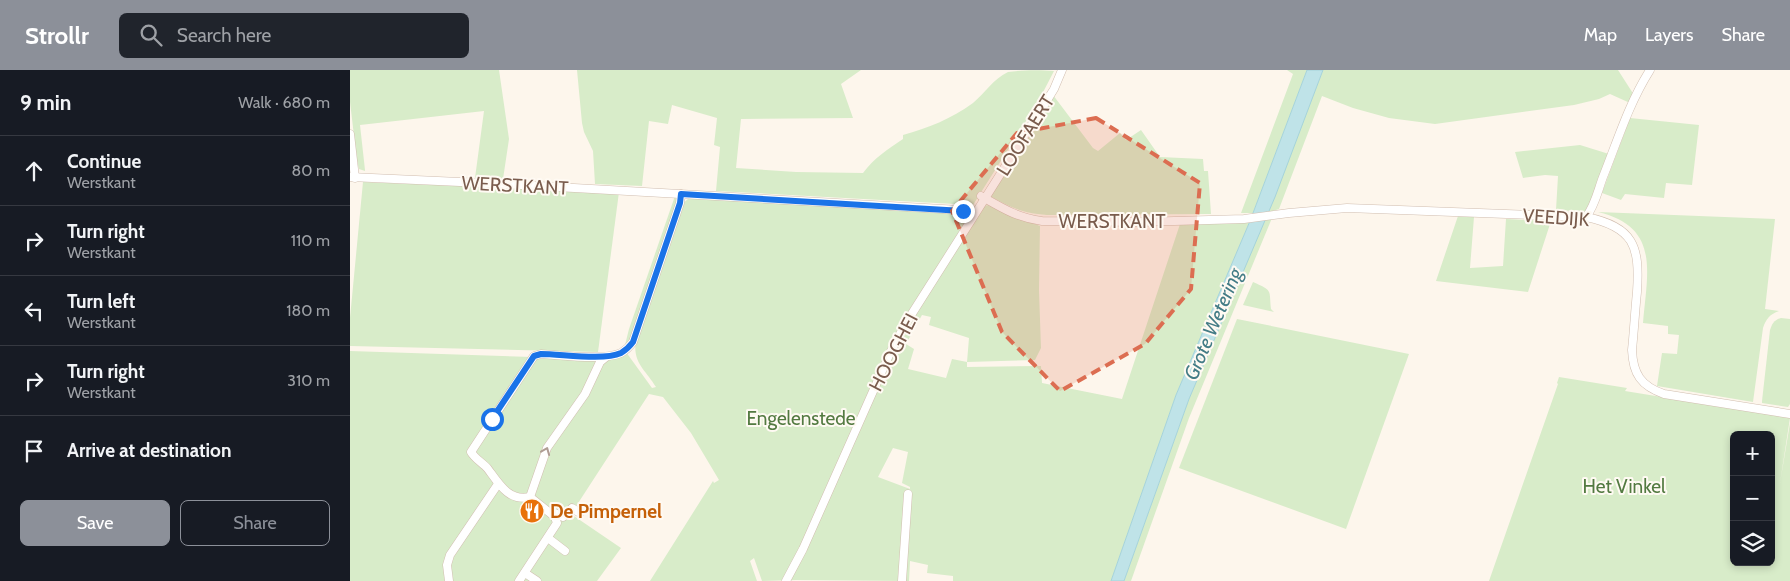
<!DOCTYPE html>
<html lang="en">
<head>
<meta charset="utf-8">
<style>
	body { margin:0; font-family:Cabin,sans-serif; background:#20242c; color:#f1f3f6 }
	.controls { position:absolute; right:15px; bottom:15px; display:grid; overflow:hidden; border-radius:8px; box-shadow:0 2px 8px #0003 }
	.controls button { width:45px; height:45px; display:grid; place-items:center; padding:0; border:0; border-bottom:1px solid #363941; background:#171b24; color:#f1f3f6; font:25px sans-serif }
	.stop { position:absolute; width:15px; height:15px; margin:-11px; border:4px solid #1a73e8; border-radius:50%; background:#fff }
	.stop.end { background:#1a73e8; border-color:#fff; box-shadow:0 1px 5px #0008 }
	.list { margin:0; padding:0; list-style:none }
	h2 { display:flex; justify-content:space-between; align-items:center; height:65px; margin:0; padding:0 20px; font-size:21px }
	h2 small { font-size:16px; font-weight:400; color:#9ea1a6 }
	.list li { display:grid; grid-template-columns:32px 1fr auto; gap:15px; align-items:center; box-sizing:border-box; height:70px; padding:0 20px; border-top:1px solid #363941 }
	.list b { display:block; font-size:19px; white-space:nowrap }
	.list p { margin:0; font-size:16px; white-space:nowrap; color:#9ea1a6 }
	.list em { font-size:16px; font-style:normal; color:#9ea1a6 }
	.actions { display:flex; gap:10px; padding:15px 20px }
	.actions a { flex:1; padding:11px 0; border:1px solid #8c9099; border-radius:8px; text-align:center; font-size:18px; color:#8c9099 }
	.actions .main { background:#8c9099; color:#fff }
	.icon { flex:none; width:28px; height:28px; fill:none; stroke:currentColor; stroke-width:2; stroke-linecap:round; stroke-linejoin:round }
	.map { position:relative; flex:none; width:1440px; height:511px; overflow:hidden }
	header { display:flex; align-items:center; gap:30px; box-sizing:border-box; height:70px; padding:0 25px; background:#8c9099; color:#fff }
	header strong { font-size:24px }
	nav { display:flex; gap:28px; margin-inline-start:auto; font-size:18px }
	.search { width:350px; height:45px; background:#20242c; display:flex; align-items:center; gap:12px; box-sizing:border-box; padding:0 18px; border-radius:8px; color:#9ea1a6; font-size:19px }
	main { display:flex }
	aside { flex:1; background:#171b24 }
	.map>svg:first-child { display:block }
	.green { fill:#d8ecc9; fill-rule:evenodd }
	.water { fill:#bfe3e8; stroke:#a5d3da }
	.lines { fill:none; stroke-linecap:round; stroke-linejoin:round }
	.minor-casing { stroke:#d1beb0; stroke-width:9 }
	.minor { stroke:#fff; stroke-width:8 }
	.oneway { stroke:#af9d94 }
	.route { stroke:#1a73e8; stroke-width:6 }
	.marked { fill:#dc6d51; fill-opacity:0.2; stroke:#dc6d51; stroke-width:4; stroke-dasharray:10 6; stroke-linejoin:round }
	.labels { text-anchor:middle; stroke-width:4; stroke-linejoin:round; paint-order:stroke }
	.street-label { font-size:19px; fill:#7a5c4d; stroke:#fffaf3 }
	.park-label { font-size:19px; fill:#537a41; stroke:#fffaf3 }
	.food-label { font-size:19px; font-weight:bold; fill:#c56008; stroke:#fffaf3; text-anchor:start }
	.water-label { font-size:20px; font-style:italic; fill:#437c86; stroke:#fffaf3 }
</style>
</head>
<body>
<header>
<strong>Strollr</strong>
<div class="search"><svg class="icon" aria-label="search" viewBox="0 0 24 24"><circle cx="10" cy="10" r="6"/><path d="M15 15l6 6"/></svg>Search here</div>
<nav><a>Map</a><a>Layers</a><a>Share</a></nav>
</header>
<main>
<aside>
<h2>9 min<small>Walk · 680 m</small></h2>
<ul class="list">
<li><svg class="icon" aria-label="ahead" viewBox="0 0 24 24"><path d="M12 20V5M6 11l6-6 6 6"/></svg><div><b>Continue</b><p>Werstkant</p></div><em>80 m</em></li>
<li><svg class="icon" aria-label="right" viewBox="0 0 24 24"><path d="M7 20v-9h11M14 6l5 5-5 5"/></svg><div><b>Turn right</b><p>Werstkant</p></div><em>110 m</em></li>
<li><svg class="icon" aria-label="left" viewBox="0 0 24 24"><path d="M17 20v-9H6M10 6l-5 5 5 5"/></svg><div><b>Turn left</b><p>Werstkant</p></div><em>180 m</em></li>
<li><svg class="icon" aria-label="right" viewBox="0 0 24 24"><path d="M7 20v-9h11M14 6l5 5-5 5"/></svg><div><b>Turn right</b><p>Werstkant</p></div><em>310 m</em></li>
<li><svg class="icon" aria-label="arrive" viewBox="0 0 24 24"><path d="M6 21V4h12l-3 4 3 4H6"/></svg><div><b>Arrive at destination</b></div></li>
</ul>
<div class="actions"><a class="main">Save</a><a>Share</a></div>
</aside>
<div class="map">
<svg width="1440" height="511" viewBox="0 0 1440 511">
	<rect width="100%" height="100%" fill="#fdf6ec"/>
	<g class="green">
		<polygon points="0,0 149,0 159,69 153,109 125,108 134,41 10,55 15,100 15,101 9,99 7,91 0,32"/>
		<path d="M227,0H511L491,14L503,48L391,49L386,98L446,102L513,103C524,88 538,79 553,69V65C578,58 601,49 623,33C635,23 643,9 658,2C671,0 691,0 704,1L688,32L623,135L366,121L370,77L364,75L367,48L322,35L318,54L299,51L292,116L245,114L243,81L234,62L232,53Z"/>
		<polygon points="937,0 957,0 903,143 891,143 943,4"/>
		<polygon points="973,0 1268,0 1284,25 1280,33 1260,24 1249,29 1224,35 1085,54 1039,48 1003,38 972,26 929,139 917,143"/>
		<path d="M703,25L743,78L748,81L770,63L776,70L791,60L810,87L853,89L854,101H858L861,144L697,145C672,143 662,138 640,126Z"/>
		<polygon points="1280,48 1349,55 1342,115 1316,113 1314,128 1275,124 1271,130 1252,123"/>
		<polygon points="1230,75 1259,84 1238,142 1206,140 1208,106 1195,105 1173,108 1165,82"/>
		<polygon points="13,112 269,122 248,282 0,276 0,248"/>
		<polygon points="325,126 327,132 283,265 275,275 279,259"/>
		<path d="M344,127L614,140L617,142L628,143L633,136L639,135L690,156L689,220L691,278L685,290L617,292V297L691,296L692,313L772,329L830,154L900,151L826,325L761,511H603V506L577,503L578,495L560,491L559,511L446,510L412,511L404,488L400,491L407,511H300L363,411L364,413L369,410L341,363L313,327L299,324L221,444L271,478L247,511H0V281L182,287L181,290L184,286L248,288L242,304L233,321L211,354C226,349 245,307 252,292L257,288L276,282L302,318L306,317C296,300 282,293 286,270L332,134L338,129ZM572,245L581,247L579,255L619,268L617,292L602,289L596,308L558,299L564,279L556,274ZM543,378L558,382L552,413L560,417V419L528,407Z"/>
		<path d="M1248,142L1425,149L1415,239L1429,241C1420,244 1416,249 1413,258L1403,332L1307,316L1312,283L1327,284L1329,265L1318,264V256L1293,253C1297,203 1311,157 1248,142Z"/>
		<polygon points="1108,146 1124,147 1120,198 1153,196 1156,149 1201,151 1178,222 1086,211"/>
		<polygon points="922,148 839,348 781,511 774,511 839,329 914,150"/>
		<path d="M903,212C923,221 919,219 921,239L924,242L893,235Z"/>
		<path d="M1431,248L1440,249V334L1438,337L1412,333V331L1420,260C1422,254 1424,250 1431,248Z"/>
		<polygon points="887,249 1059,284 996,459 829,398"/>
		<path d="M1209,307L1277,318L1275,321L1440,348L1430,413L1440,353V511H1139L1208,314L1207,313ZM1384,365H1421V492H1384Z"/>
	</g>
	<polygon class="water" points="957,0 973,0 925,127 839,329 774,511 761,511 826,325 900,151"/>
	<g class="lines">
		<defs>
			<g id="minor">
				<polyline points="0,64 5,108"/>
				<polyline points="0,107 154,114 610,140 624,145"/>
				<path d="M631,126C652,138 668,148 692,151L790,152L894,149L939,143L997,138L1236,147C1284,157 1290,176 1287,222C1285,241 1284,261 1282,280C1283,304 1291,316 1314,324L1440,344"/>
				<path d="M1236,147C1245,136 1248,120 1253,107C1267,72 1279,33 1300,0"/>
				<polyline points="180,427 197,378 235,324 250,292 256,287"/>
				<polyline points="203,442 213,447 222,438 230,443"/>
				<polyline points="198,468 215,481"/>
				<polyline points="175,503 187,511"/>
				<polyline points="99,511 97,495 100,485 148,414"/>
				<path d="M169,511L207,453L205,447L180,427C159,432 149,414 138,399C133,393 125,389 121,382L184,286L191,284C212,285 253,291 271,283C276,280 280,276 283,272L330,133L331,124"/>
				<polyline points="436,511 453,479 540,283 556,253 691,40 704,19 712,0"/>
				<polyline points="552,511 558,424"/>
			</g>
		</defs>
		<use href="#minor" class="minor-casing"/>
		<use href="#minor" class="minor"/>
	</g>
	<defs><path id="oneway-chevron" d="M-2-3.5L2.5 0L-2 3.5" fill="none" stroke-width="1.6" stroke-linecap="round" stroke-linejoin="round" transform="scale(1.25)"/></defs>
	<use class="oneway" href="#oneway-chevron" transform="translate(196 381) rotate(-68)"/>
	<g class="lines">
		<path class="route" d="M142,349L184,286L191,284C212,284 253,291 271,283C276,280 280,276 283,272L330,133L331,124L613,141"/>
	</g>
	<path class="marked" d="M746,48L850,113L841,219L795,274L710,321L652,262L602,141L667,63Z"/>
	<defs>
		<symbol id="restaurant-disc" viewBox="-11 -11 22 22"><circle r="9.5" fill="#e8710a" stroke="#fffaf3"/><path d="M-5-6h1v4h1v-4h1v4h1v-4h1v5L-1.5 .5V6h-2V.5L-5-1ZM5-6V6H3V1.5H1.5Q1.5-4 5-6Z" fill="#fff"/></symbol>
	</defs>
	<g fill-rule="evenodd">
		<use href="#restaurant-disc" x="168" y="427" width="28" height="28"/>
	</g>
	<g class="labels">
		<g class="street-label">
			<text transform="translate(675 65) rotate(-58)" y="7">LOOFAERT</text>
			<text transform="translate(165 115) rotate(3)" y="7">WERSTKANT</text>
			<text transform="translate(1206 147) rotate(4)" y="7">VEEDIJK</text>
			<text x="762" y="158">WERSTKANT</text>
			<text transform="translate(543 282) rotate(-63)" y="7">HOOGHEI</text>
		</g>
		<g class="park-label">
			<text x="451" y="355">Engelenstede</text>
			<text x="1274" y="423">Het Vinkel</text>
		</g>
		<g class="food-label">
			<text x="200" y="448">De Pimpernel</text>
		</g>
		<g class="water-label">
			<text transform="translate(863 254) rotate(-67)" y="7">Grote Wetering</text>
		</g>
	</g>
</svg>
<div class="controls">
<button>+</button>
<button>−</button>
<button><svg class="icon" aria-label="layers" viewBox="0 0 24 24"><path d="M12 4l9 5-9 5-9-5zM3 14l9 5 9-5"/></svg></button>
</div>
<div class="stop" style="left:142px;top:349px"></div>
<div class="stop end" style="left:613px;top:141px"></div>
</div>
</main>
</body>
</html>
